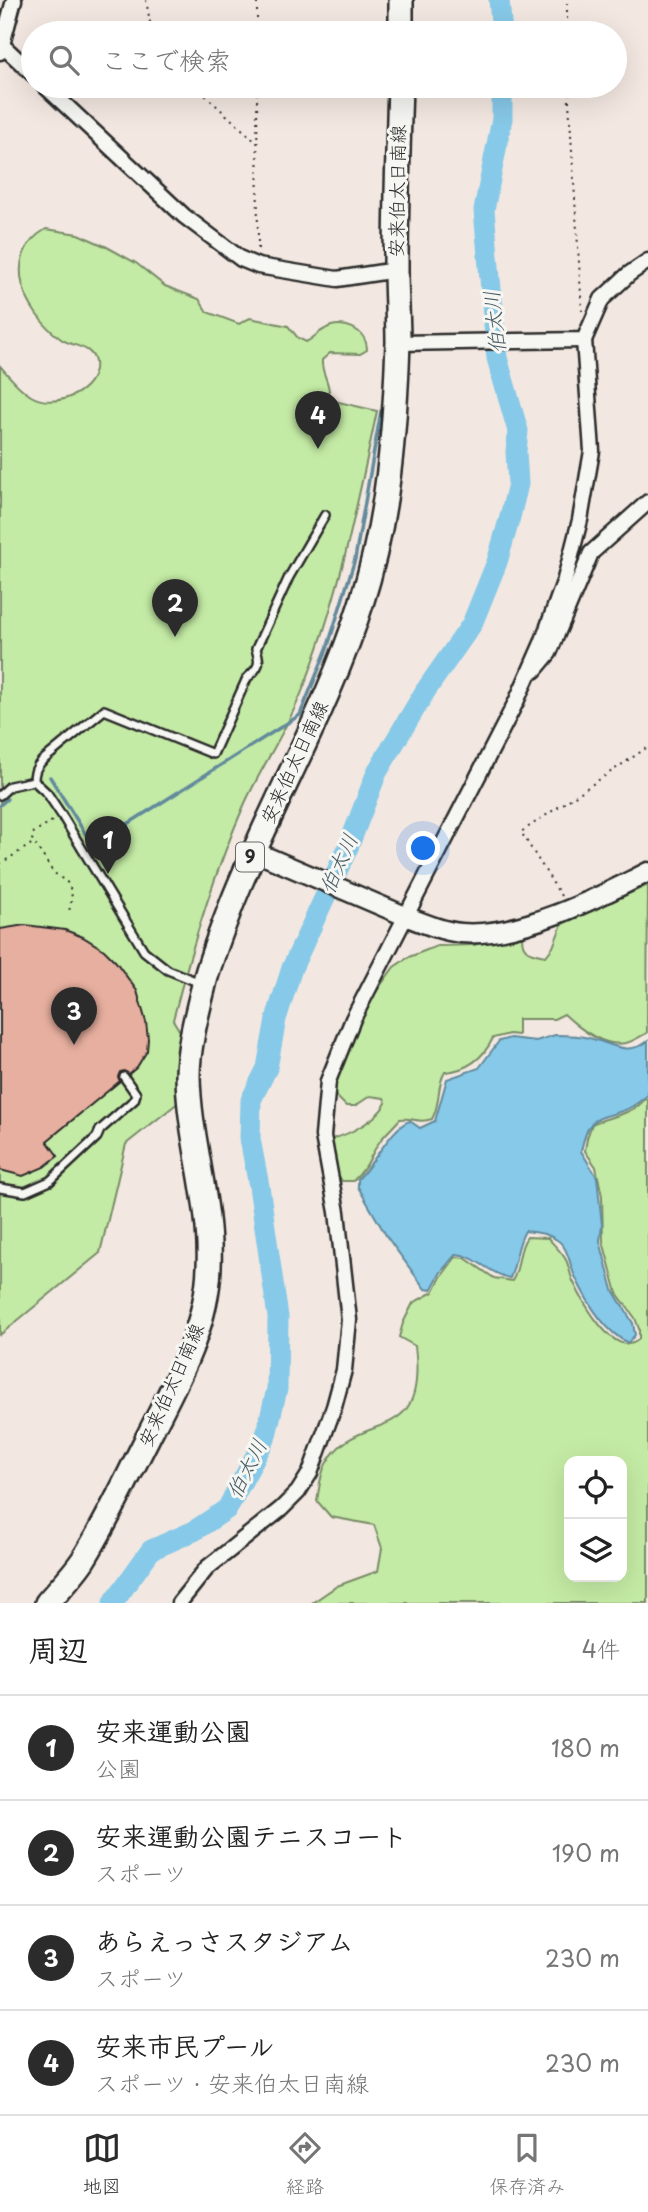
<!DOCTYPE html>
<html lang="ja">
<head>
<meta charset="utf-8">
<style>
	body { margin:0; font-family:"Playpen Sans","Klee One",sans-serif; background:#f2f2f2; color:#222 }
	.controls { position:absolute; right:21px; bottom:21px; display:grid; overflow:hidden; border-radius:14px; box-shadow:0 7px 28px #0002 }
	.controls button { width:63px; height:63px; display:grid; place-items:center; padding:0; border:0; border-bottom:2px solid #e0e0e0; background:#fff; color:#222; font:35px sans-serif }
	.you { position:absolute; left:424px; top:849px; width:24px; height:24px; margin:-18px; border:5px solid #fff; border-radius:50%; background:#1a73e8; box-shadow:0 0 0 10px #1a73e833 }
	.badge { display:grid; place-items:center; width:46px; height:46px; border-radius:50%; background:#2b2b2b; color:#fff; font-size:23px; font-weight:700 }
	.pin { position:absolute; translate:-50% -58px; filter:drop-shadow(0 2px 4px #0008) }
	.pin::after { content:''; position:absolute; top:37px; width:24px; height:21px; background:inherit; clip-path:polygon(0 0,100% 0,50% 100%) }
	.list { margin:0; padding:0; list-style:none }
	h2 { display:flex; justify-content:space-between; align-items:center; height:91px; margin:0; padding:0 28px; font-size:30px }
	h2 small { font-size:23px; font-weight:400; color:#767676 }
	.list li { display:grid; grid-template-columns:46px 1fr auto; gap:21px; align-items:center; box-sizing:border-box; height:105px; padding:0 28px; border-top:2px solid #e0e0e0 }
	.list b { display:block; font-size:26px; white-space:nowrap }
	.list p { margin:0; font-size:23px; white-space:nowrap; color:#767676 }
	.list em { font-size:23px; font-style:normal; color:#767676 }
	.icon { flex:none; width:38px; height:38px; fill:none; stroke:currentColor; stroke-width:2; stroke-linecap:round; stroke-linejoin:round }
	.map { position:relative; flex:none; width:648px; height:1603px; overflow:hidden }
	.search { position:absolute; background:#fff; box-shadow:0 7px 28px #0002; left:21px; right:21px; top:21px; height:77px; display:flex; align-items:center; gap:18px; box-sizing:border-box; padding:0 24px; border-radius:38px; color:#767676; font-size:26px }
	.sheet { height:511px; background:#fff }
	nav { display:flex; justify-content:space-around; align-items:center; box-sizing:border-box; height:98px; border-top:2px solid #e0e0e0; background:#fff; font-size:19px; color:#767676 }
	nav a { display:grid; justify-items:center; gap:4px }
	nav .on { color:#2b2b2b }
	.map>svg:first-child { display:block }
	.green { fill:#c4eba5; stroke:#788b68; stroke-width:2; fill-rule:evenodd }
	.water { fill:#87c9e8; stroke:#628a9c; stroke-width:2 }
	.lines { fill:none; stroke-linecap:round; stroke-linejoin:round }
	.stream { stroke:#628a9c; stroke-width:3.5 }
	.river { stroke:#87c9e8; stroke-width:21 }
	.building { fill:#e7af9f; stroke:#2b2b2b; stroke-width:2 }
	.service-casing { stroke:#2b2b2b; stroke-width:12 }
	.minor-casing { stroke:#2b2b2b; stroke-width:19 }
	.tertiary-casing { stroke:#2b2b2b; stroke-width:23 }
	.primary-casing { stroke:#2b2b2b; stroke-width:28 }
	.path { stroke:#2b2b2b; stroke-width:2; stroke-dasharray:2 5; stroke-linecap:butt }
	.service { stroke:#f6f6f2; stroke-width:7 }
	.minor { stroke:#f6f6f2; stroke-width:14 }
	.tertiary { stroke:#f6f6f2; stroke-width:18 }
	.primary { stroke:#f6f6f2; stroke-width:23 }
	.labels { text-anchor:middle; stroke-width:6; stroke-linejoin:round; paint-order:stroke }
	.shield { fill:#f6f6f2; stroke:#686867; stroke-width:2 }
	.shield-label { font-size:18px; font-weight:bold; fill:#2b2b2b }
	.street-label { font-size:19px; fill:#2b2b2b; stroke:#f6f6f2 }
	.water-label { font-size:21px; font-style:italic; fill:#475a64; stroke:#f6f6f2 }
</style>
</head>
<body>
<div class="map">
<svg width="648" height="1603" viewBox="0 0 648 1603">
	<rect width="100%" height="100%" fill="#f3e8e1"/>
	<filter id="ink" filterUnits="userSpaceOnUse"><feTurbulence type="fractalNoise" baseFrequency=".0143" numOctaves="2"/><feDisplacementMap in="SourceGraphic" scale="14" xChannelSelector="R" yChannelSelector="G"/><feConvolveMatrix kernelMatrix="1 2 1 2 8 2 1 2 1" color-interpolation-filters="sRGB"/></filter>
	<g filter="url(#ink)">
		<g class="green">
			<path d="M46,229L78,234L107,247L136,263L165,286L199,299L207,312L239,324L250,318L288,326L298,338L306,342C314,338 317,333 325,329C342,319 367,329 367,350L360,354L330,353L322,360C321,372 328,379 329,391L324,395L313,396L377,411C357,505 339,599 303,689C288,728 263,764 245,803C214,873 192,945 173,1020L186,1041L184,1098L126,1144L100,1253L0,1335V366C9,376 19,389 31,396C54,410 99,392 95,362C92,345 72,347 61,339C24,312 0,256 46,229Z"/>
			<path d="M648,885L647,1033C640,1036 633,1042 626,1043C603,1048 579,1028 564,1014L554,1019H518V1035L509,1034L493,1038C483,1059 468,1070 445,1072C436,1086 441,1104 432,1119C417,1124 414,1117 400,1119C394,1126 386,1133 380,1141C369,1157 370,1165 353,1181H342C333,1168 331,1154 332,1139C350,1134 377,1120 386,1103L384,1098L370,1096L355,1106H346L335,1095L334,1084L365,1007L394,967L409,957L437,946L474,945L523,931C519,951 529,953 546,956L553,947L562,924Z"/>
			<path d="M645,1099H648V1603H312L337,1586L378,1571L382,1548L374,1525L331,1517L317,1501C319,1490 320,1474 326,1464C358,1406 428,1452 415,1346L399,1337L403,1323L413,1303L433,1292L441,1277L456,1257L465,1258L494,1278L512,1281C521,1267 517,1250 527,1237L548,1238C554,1245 562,1252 566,1260C569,1266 570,1274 573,1281C582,1300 615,1362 639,1339V1329L635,1318L617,1293L603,1241L602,1196L596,1167L585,1151L587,1138L592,1124C610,1116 632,1115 645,1099ZM569,1461H622V1577H569Z"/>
		</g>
		<path class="water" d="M555,1035C567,1035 578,1035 589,1038C611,1043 627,1057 648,1041V1095C641,1100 634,1107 625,1110C595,1121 589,1114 581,1151L597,1177L602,1225L600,1241L613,1290L633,1323L635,1335L628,1343C604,1331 585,1298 574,1274C569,1262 568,1247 557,1240C548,1233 535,1232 525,1231C516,1246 517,1262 510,1278C490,1275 476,1255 456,1254L441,1272L431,1290L425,1289L387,1237L358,1187V1179C373,1165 393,1125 410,1121L420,1128L435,1121L447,1079L479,1068L499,1041L510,1038L536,1041Z"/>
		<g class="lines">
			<g class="stream">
				<polyline points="50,777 93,846 300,715 327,649 355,559 381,411"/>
				<polyline points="0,805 7,799"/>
			</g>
			<g class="river">
				<polyline points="499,0 502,33"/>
				<polyline points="113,1603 151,1550 194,1531 227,1509 265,1439 277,1389 278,1317 259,1186 250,1139 251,1100 267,1068 276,1019 292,968 349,845 377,772 426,690 472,624 497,562 510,517 518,484 516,452 518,431 497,358 484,210 502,119 502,86"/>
			</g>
		</g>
		<polygon class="building" points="25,925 65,930 83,937 104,950 116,962 137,991 146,1022 148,1039 147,1051 137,1067 129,1074 124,1071 120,1072 118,1077 120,1081 47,1141 58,1156 44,1167 23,1176 0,1170 0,929"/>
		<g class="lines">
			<defs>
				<g id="service">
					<polyline points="0,795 10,786 34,781"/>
					<path d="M200,983L168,970L144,951L61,814L47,793L34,781C34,772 36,767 42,761L104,710L213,754L247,678C259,668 261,663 256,649L289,577L325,515"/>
					<polyline points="0,1188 25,1192 50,1181 97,1137 100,1130 134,1100 136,1094 124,1077"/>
				</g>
				<g id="minor">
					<polyline points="2,45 33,74"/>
					<polyline points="0,52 14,0"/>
					<polyline points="45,86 184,216 241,259 258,266 337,279 396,270"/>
					<polyline points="398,343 584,340 602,299 629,274 648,261"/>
					<polyline points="534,671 549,653 591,553 648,502"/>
					<polyline points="179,1603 207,1568 281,1509 298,1492 310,1473 334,1407 344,1370 349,1320 337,1212 323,1136 328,1081 353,1019 516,702 542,643 565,579 580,520 592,451 584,340"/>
				</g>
				<path id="tertiary" d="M253,851L405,916C423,923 442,931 461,933C518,938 598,898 648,872"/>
				<g id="primary">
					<polyline points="401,0 401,33"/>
					<path d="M47,1603C59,1589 73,1575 83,1560C107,1522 126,1480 147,1439C174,1385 207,1330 209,1267C212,1203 189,1140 188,1076C188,1048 196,1017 203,989C209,961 221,933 231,906C271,804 328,709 361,604C388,520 395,430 398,342C398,318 396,294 396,270C396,209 398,147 400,86"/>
				</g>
			</defs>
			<use href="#service" class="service-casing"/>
			<use href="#minor" class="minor-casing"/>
			<use href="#tertiary" class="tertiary-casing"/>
			<use href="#primary" class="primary-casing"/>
			<g class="path">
				<polyline points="146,0 152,33"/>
				<polyline points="257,33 257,0"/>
				<polyline points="567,33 567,0"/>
				<polyline points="195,86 256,142"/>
				<polyline points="257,86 258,251"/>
				<polyline points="568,86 582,311"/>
				<polyline points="52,821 34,832 32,839 53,872 69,884 72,897 69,912"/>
				<polyline points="0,864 33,843"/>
				<polyline points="561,896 521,832 648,747"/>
			</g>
			<use href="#service" class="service"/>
			<use href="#minor" class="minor"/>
			<use href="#tertiary" class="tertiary"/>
			<use href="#primary" class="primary"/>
		</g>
	</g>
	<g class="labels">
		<rect class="shield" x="236" y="842.5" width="28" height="29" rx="5"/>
		<g class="shield-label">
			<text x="250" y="863">9</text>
		</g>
		<g class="street-label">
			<text transform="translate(397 191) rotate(-89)" y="7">安来伯太日南線</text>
			<text transform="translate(294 762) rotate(-65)" y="7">安来伯太日南線</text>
			<text transform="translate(171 1385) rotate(-66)" y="7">安来伯太日南線</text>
		</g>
		<g class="water-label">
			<text transform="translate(495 322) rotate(-96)" y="7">伯太川</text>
			<text transform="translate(339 864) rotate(-66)" y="7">伯太川</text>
			<text transform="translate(247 1469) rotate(-63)" y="7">伯太川</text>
		</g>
	</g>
</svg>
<div class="controls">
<button><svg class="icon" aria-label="locate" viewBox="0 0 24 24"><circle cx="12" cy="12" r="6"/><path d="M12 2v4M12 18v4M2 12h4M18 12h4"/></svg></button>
<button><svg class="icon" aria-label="layers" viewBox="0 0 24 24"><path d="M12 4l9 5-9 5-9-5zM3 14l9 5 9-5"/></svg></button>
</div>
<div class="you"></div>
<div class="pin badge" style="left:108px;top:874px">1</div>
<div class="pin badge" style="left:175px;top:637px">2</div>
<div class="pin badge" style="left:74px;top:1045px">3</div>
<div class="pin badge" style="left:318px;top:449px">4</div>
<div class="search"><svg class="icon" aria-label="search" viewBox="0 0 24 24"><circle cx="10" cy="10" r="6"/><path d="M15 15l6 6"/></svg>ここで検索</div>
</div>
<section class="sheet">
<h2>周辺<small>4件</small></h2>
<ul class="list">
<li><span class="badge">1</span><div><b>安来運動公園</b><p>公園</p></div><em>180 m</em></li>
<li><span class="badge">2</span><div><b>安来運動公園テニスコート</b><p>スポーツ</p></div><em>190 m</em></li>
<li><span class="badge">3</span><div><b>あらえっさスタジアム</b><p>スポーツ</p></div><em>230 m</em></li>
<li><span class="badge">4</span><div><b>安来市民プール</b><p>スポーツ · 安来伯太日南線</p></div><em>230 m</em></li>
</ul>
</section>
<nav>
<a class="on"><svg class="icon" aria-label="map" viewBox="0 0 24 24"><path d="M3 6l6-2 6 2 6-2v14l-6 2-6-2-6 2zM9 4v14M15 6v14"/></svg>地図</a>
<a><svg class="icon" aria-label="directions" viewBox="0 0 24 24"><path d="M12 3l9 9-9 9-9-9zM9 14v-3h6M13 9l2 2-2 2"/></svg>経路</a>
<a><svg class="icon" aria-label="saved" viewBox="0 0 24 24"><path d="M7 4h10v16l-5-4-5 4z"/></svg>保存済み</a>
</nav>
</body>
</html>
